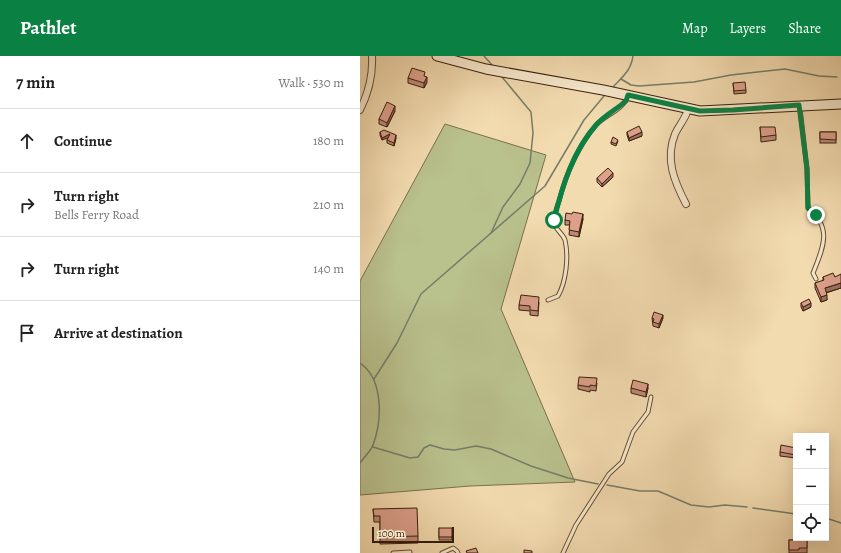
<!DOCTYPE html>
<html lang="en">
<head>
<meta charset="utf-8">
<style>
	body { margin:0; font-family:Alegreya,serif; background:#f6f6f6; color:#222 }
	.controls { position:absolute; right:12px; bottom:12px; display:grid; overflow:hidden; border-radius:0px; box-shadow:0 4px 16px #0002 }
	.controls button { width:36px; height:36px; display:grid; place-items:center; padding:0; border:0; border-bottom:1px solid #e0e0e0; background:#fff; color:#222; font:20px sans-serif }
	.scale { position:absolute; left:12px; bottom:10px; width:82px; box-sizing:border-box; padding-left:4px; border:2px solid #3a200c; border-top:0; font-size:11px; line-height:14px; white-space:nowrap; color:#3a200c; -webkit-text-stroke:3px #f7e8cc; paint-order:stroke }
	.stop { position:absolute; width:12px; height:12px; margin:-9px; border:3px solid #0b8043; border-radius:50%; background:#fff }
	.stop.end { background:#0b8043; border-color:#fff; box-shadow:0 1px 4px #0008 }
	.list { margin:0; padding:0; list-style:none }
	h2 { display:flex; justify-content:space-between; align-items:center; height:52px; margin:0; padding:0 16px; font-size:17px }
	h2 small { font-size:13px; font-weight:400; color:#767676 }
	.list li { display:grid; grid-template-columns:26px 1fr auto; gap:12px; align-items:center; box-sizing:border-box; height:64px; padding:0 16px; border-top:1px solid #e0e0e0 }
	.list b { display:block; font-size:15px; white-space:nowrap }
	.list p { margin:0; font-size:13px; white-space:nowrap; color:#767676 }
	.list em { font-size:13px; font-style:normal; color:#767676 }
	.icon { flex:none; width:22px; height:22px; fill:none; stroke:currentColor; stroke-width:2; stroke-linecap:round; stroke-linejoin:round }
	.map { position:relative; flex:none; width:481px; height:497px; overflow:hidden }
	header { display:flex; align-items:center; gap:24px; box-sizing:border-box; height:56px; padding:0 20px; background:#0b8043; color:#fff }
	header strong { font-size:19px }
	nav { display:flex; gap:22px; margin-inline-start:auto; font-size:14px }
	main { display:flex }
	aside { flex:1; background:#fff }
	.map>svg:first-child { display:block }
	.green { fill:#b9c18d; stroke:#7a704c }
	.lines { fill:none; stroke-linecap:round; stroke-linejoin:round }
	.stream { stroke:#757d6a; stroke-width:1.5 }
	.lane-casing { stroke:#684f35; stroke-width:5 }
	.street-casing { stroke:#684f35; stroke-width:8 }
	.secondary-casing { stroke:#3a200c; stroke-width:11 }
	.lane { stroke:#f7e8cc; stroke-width:3 }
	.street { stroke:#f7e8cc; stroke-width:6 }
	.secondary { stroke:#f7e8cc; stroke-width:9 }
	.wall { fill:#bd8a78; stroke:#3a200c }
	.shaded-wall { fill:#9a7061; stroke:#3a200c }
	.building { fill:#dca08b; stroke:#3a200c }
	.route { stroke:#0b8043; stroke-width:5 }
</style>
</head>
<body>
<header>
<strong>Pathlet</strong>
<nav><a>Map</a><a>Layers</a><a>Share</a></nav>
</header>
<main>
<aside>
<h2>7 min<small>Walk · 530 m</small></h2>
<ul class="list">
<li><svg class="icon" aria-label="ahead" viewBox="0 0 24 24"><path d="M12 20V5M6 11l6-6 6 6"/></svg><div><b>Continue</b></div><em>180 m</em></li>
<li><svg class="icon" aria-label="right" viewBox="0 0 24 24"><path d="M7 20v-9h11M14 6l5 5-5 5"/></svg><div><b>Turn right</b><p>Bells Ferry Road</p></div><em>210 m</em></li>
<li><svg class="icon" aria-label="right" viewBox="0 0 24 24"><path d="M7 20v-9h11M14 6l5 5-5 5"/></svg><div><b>Turn right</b></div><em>140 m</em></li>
<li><svg class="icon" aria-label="arrive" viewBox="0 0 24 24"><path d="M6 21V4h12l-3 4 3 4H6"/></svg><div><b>Arrive at destination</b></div></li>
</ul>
</aside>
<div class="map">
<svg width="481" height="497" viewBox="0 0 481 497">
	<rect width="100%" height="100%" fill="#f3dbb0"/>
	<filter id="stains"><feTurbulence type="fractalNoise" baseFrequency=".005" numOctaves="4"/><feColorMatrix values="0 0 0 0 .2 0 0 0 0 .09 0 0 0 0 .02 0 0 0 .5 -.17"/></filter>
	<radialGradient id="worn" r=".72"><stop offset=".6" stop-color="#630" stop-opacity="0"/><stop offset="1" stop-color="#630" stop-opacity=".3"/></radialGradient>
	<polygon class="green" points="85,68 186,99 141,253 215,426 110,430 0,439 0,225"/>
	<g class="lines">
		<g class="stream">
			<polyline points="124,0 133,10"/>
			<polyline points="261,23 271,29 279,30 334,26 371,19 425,13 459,20 477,21"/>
			<path d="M253,31C262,21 271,15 273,0"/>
			<polyline points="131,177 143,151 160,128 170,107 173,77 171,56 142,21"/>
			<path d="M0,307C24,323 22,365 13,389C11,395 4,401 0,407"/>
			<polyline points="14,323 37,287 61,238 185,130 224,64 244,40"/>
			<polyline points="13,391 50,402 58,401 64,392 70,389 84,393 95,394 116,390 131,393 171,410 208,422 238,428"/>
			<polyline points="247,429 280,435 298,435 331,449 349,451 365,449 387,451"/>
			<polyline points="393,452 436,458"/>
			<polyline points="466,462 481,467"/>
		</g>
		<defs>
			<g id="lane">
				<path d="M440,52L447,113L448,152C473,172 463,192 453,217L456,223"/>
				<path d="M188,244L198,240C206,226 209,201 205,184C203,178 197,175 195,169C192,163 197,151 199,145C206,118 218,91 236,69C245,59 263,54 267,41"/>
				<polyline points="33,497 50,496"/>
				<polyline points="82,497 93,492 97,495 98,497"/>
				<polyline points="203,497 216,469 249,418 262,406 273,376 288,356 291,341"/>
			</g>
			<g id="street">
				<path d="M0,54C9,36 13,20 12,0"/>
				<path d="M326,148C314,125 305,103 315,78C319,69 326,62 328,53"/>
			</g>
			<polyline id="secondary" points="77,0 126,13 243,34 340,55 481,48"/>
		</defs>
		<use href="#lane" class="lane-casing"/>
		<use href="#street" class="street-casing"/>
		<use href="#secondary" class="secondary-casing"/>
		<use href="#lane" class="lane"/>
		<use href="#street" class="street"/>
		<use href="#secondary" class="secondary"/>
	</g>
	<g class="wall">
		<polygon points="48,22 67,26 64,32 48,27"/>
		<polygon points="373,27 386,34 386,37 374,38"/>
		<polygon points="35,55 27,71 19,68 19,63"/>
		<polygon points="400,71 416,79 416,84 401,86"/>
		<polygon points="20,76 36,82 34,90 27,87 27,84 28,81 22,84 20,79"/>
		<polygon points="267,76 282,80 269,85 267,79"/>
		<rect x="460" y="76" width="16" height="11"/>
		<polygon points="258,85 256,90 251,88 251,86"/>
		<polygon points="253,121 242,131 237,126 237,122"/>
		<polygon points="223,163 219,181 209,179 210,169 205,169 205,164"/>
		<polygon points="463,221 475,221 481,232 466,237 467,244 461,246 455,232 455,227 463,225"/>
		<polygon points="179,246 178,260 170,259 170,255 159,254 159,249"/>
		<polygon points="441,247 451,251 443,255 441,251"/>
		<polygon points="292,262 303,262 299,272 293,270"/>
		<polygon points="237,327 236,335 230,334 230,336 218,333 218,329"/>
		<polygon points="271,332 288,332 286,341 271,337"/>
		<polygon points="436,392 436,402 420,400 420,396"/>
		<polygon points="13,453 58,480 58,487 20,488 20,466 14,466"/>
		<polygon points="79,472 92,481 92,484 79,484"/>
		<rect x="429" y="484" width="18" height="13"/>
	</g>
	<g class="shaded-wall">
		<polygon points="67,21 67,26 64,32 64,27"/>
		<polygon points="35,50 35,55 27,71 27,67"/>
		<polygon points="282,76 282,80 269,85 269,82"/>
		<polygon points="30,78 30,81 22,84 22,82"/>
		<polygon points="36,79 36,82 34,90 34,87"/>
		<polygon points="253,117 253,121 242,131 242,128"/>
		<polygon points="223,158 223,163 219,181 219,176"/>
		<polygon points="481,227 481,232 465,237 465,232"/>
		<polygon points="467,239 467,244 461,246 461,241"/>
		<polygon points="451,247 451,251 443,255 443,251"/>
		<polygon points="303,259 303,262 299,272 299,268"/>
		<polygon points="288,328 288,332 286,341 286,336"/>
	</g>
	<g class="building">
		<polygon points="52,12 65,16 64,20 67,21 64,27 48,22"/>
		<polygon points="385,26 386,34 374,35 373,27"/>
		<polygon points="27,46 35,50 27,67 19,63"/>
		<polygon points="279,70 282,76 269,82 267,76"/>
		<polygon points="400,71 415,71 416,79 401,81"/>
		<polygon points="24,74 36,79 34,87 27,84 30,78 22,82 20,76"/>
		<polygon points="460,76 476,76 476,84 460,83"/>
		<polygon points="253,81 258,84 256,88 251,86"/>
		<polygon points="248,112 253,117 242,128 237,122"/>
		<polygon points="213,156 223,158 219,176 209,174 210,165 205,164 206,157 212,158"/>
		<polygon points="473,217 475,221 481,218 481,227 465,232 467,239 461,241 455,227 464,224 463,221"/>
		<polygon points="161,239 179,241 178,255 170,254 170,250 159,249"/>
		<polygon points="449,243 451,247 443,251 441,247"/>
		<polygon points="294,256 303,259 299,268 293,266 294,263 292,262"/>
		<polygon points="219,321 237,322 236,330 230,329 230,331 218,329"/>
		<polygon points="273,324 288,328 286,336 271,332"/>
		<polygon points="421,389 436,392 436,399 420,396"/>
		<polygon points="57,452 58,480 20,481 20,460 14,460 13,453"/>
		<rect x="79" y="472" width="13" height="9"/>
		<polygon points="429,484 447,484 447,492 439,492 439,494 429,494"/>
		<polygon points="116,492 118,497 107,497 106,495"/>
		<polygon points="164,494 172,495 172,497 164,497"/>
	</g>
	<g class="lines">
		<path class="route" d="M194,164C202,131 213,94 237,68C245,59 257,53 266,45L268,39L340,55L373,54L439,49L447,113L448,152L456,159"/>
	</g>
	<rect width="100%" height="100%" filter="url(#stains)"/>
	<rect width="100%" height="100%" fill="url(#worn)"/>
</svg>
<div class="controls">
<button>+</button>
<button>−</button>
<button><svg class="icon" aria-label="locate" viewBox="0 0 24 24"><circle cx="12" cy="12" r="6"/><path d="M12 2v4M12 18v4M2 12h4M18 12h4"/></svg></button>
</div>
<div class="scale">100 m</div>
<div class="stop" style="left:194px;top:164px"></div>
<div class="stop end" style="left:456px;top:159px"></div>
</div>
</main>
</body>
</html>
